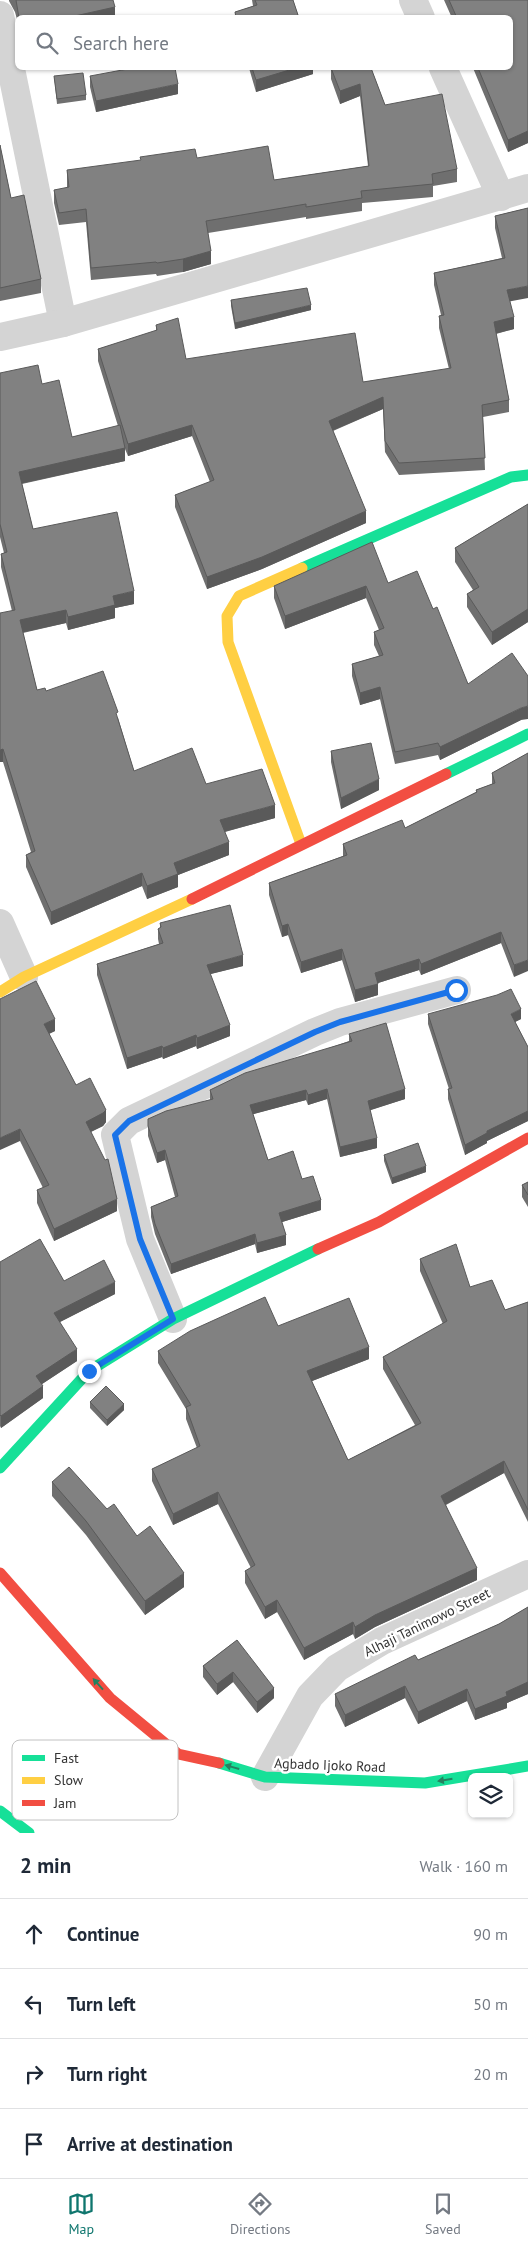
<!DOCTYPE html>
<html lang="en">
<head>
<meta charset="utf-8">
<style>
	body { margin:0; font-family:"PT Sans",sans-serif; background:#f6f6f7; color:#1f2937 }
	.controls { position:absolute; right:15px; bottom:15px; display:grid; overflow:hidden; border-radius:8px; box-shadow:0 1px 4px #0004 }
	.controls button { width:45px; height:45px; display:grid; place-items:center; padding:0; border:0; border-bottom:1px solid #e0e1e3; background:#fff; color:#1f2937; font:25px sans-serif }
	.stop { position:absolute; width:15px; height:15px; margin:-11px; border:4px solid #1a73e8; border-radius:50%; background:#fff }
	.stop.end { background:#1a73e8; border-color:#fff; box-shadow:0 1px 5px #0008 }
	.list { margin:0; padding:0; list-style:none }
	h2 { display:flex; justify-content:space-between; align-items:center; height:65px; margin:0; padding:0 20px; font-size:21px }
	h2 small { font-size:16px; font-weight:400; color:#747a83 }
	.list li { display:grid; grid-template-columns:32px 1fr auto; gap:15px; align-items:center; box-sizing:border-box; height:70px; padding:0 20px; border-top:1px solid #e0e1e3 }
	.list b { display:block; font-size:19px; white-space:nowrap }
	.list em { font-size:16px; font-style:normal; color:#747a83 }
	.icon { flex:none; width:28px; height:28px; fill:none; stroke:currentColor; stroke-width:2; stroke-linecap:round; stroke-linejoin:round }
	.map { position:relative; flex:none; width:528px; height:1833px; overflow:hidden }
	.search { position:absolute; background:#fff; box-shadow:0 1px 4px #0004; left:15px; right:15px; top:15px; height:55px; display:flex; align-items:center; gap:12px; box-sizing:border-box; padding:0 18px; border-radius:8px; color:#747a83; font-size:19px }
	.sheet { height:345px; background:#fff }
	nav { display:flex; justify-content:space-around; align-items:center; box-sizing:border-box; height:70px; border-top:1px solid #e0e1e3; background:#fff; font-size:14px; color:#747a83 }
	nav a { display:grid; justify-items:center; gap:2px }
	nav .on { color:#0f766e }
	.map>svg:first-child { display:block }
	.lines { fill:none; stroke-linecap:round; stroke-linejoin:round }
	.street { stroke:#d4d4d4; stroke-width:28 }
	.fast { stroke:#16e098; stroke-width:11 }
	.slow { stroke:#ffcf43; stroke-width:11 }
	.jam { stroke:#f24e42; stroke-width:11 }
	.wall { fill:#6f6f6f }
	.shaded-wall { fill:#5a5a5a }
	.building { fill:#818181; stroke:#5a5a5a }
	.oneway { fill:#268160 }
	.route { stroke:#1a73e8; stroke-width:6 }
	.labels { text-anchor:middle; stroke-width:5; stroke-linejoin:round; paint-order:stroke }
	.street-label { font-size:14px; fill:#333; stroke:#fff }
	.key { fill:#fff; stroke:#c2c2c2; stroke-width:1 }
	.key-label { font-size:14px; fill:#333 }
</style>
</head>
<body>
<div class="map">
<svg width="528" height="1833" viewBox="0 0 528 1833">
	<rect width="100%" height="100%" fill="#fff"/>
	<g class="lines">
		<g class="street">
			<polyline points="413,0 421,18"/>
			<polyline points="0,15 63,323"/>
			<polyline points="443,68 501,197"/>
			<polyline points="0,337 63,323 528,188"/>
			<polyline points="0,923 24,977"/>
			<polyline points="173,1319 140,1239 115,1135 129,1121 315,1032 340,1022 457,990"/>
			<polyline points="265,1777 310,1696 337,1668 382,1641 528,1574"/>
		</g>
		<g class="fast">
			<polyline points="302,568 511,477 528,475"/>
			<polyline points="446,774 528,734"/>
			<polyline points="0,1468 89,1371 173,1319 318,1249"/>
			<polyline points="219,1763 265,1777 425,1783 528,1766"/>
			<polyline points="0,1811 29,1833"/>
		</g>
		<g class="slow">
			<polyline points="301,844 228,642 227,616 239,596 302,568"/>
			<polyline points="0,992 24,977 192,899"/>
		</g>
		<g class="jam">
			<polyline points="192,899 446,774"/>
			<polyline points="318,1249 379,1222 528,1138"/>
			<polyline points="0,1573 110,1698 178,1754 219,1763"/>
		</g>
	</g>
	<g class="wall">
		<polygon points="9,0 113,0 115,18 18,18 18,23 15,12 9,1"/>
		<polygon points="252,0 293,0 299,18 235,18 235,12 253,6"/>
		<polygon points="444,0 528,0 528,143 508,152 473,68 510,68 510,18 452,18"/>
		<polygon points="249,68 313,68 313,74 256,92"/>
		<polygon points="331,68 371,68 385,105 457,169 457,182 433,186 433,197 362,203 362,211 306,219 306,217 208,233 211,264 183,272 157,276 156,274 91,280 86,222 59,225 54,203 54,190 67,188 67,170 197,158 274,180 368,166 360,96 340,104 331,79"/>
		<polygon points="54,76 86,95 86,100 57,104"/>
		<polygon points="90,76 178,94 96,112 90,87"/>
		<polygon points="0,145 11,198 41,279 41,293 0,301"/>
		<polygon points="528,208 510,302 514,329 496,334 509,400 509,412 483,417 485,470 399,475 385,452 383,409 333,431 366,523 262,569 207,589 175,507 175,495 210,482 192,436 128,456 125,449 125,461 22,484 33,529 134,604 115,608 115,618 68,630 66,623 23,633 37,690 46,691 118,718 134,771 206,784 275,818 225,832 229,855 178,875 178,887 147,899 142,886 51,925 26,867 26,855 31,852 3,762 0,762 12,611 1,567 1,554 4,553 0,537 0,373 42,384 72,437 118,426 98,361 98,349 156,331 156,325 186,359 363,382 449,369 439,328 439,316 441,315 434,285 434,273 502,258 495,228 495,216"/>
		<polygon points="231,300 311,310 235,329 231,306"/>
		<polygon points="528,504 528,622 492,645 467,607 467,594 473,590 455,562 455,548"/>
		<polygon points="388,583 433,609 468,684 521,720 440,760 438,755 395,764 380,699 360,705 352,676 352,664 379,656 374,645 374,632 379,630 366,598 285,629 274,598 274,586"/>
		<polygon points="331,751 379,790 341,809 331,762"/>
		<polygon points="528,753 514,977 501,943 421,975 419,970 378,983 378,995 355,1002 342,960 301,973 288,935 282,937 269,895 269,883 343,856 343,844 405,828 476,792 476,790 492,784 492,773"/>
		<polygon points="160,923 243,966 210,974 230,1036 197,1049 196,1046 163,1059 162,1057 127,1069 97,975 97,964 159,944 158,939 158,929 160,928"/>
		<polygon points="0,999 55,1031 49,1034 76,1085 106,1122 103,1126 91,1132 117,1211 54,1241 37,1203 37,1190 43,1188 20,1141"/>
		<polygon points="428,1014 521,1019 515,1022 528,1047 528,1121 487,1141 487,1143 465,1155 448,1099 448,1089 449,1089 428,1024"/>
		<polygon points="349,1034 405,1099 370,1110 377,1148 340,1157 327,1099 308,1105 306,1100 253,1114 268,1160 302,1179 321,1210 282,1222 286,1245 257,1253 255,1244 171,1274 155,1234 151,1217 151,1207 175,1197 165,1160 157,1163 148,1136 148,1119 210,1100 210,1090 349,1041"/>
		<polygon points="384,1155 426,1172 392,1184 384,1161"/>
		<polygon points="528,1182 528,1207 522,1197 522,1185"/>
		<polygon points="420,1259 470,1287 505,1310 528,1302 528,1522 504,1473 446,1505 477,1580 375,1627 355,1639 353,1634 304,1660 277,1612 265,1619 245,1583 245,1571 251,1568 218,1504 173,1525 152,1481 152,1469 197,1448 186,1419 186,1409 158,1363 158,1351 278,1326 369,1359 312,1381 348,1460 415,1425 383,1369 383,1357 443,1324 420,1271"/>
		<polygon points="0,1262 64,1281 115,1294 60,1322 77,1361 42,1384 43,1398 1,1428 0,1426"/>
		<polygon points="90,1402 124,1410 107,1426 90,1408"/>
		<polygon points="52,1482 107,1509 137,1536 184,1587 145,1615 86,1535 52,1496"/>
		<polygon points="528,1607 528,1694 507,1703 507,1708 475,1720 467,1701 418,1724 405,1698 345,1727 335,1706 335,1694 418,1660 499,1624"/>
		<polygon points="237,1640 274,1698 257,1713 233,1682 217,1695 203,1677 203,1666"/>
	</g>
	<g class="shaded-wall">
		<polygon points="115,7 115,18 66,18"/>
		<polygon points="296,68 313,68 313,74 256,92 256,80"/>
		<polygon points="178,84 178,94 96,112 96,101"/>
		<polygon points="360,84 360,96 340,104 340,91"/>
		<polygon points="528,131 528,143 508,152 508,140"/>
		<polygon points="211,251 211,264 183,272 183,259"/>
		<polygon points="528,286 528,298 507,302 507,290"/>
		<polygon points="311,305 311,310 235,329 235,323"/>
		<polygon points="514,317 514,329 494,334 494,322"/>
		<polygon points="383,397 383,409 329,432 329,421"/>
		<polygon points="192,425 192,436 128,456 128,444"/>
		<polygon points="125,448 125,461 19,484 19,472"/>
		<polygon points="366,511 366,523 262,569 207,589 207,577"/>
		<polygon points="366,586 366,598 285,629 285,616"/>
		<polygon points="134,591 134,604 115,608 115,618 68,630 68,617 113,596"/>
		<polygon points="528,609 528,622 492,645 492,632"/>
		<polygon points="66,610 66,623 20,633 20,620"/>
		<polygon points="380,687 380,699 360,705 360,693"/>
		<polygon points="528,706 528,719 521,720 440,760 440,747 521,708"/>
		<polygon points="3,749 3,762 0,762 0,750"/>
		<polygon points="379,779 379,790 341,809 341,798"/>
		<polygon points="275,805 275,818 220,833 220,820"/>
		<polygon points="229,842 229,855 178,875 178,887 147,899 147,886 174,863"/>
		<polygon points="142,873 142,886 51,925 51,912"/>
		<polygon points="288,924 288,935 282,937 282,926"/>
		<polygon points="501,932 501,943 421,975 421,964"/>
		<polygon points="342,949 342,960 301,973 301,962"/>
		<polygon points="243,955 243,966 207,975 207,965"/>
		<polygon points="419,959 419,970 375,984 375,973"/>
		<polygon points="528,960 528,971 514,977 514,965"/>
		<polygon points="378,984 378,995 355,1002 355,990"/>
		<polygon points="521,1009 521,1019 511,1024 511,1014"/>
		<polygon points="55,1019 55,1031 44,1036 44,1024"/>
		<polygon points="230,1025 230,1036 197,1049 197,1038"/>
		<polygon points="196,1035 196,1046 163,1059 163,1048"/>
		<polygon points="162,1046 162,1057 127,1069 127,1058"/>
		<polygon points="327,1089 327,1099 308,1105 308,1095"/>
		<polygon points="405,1089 405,1099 368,1111 368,1101"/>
		<polygon points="306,1090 306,1100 250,1115 250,1105"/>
		<polygon points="106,1110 106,1122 103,1126 86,1134 86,1122"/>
		<polygon points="528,1111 528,1121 487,1141 487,1143 465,1155 465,1145 487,1131"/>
		<polygon points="20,1129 20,1141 0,1150 0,1138"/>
		<polygon points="377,1138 377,1148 340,1157 340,1147"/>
		<polygon points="165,1150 165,1160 157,1163 157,1153"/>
		<polygon points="426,1166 426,1172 392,1184 392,1178"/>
		<polygon points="117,1199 117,1211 54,1241 54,1229"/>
		<polygon points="321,1200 321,1210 279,1223 279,1213"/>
		<polygon points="255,1234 255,1244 171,1274 171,1264"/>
		<polygon points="286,1235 286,1245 257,1253 257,1243"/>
		<polygon points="115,1282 115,1294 54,1325 54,1313"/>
		<polygon points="369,1347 369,1359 307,1383 307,1371"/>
		<polygon points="77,1349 77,1361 36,1388 36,1376"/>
		<polygon points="43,1386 43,1398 1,1428 1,1416"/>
		<polygon points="124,1404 124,1410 107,1426 107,1420"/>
		<polygon points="504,1461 504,1473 441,1507 441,1496"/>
		<polygon points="218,1492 218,1504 173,1525 173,1514"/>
		<polygon points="477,1568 477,1580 375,1627 355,1639 355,1627 375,1615"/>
		<polygon points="184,1573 184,1587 145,1615 145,1601"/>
		<polygon points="277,1600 277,1612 265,1619 265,1607"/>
		<polygon points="353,1622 353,1634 304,1660 304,1648"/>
		<polygon points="233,1672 233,1682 217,1695 217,1684"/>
		<polygon points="528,1682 528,1694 507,1703 507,1708 475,1720 475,1709 506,1692"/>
		<polygon points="405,1686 405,1698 345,1727 345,1715"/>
		<polygon points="274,1688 274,1698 257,1713 257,1702"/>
		<polygon points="467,1689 467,1701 418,1724 418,1712"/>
	</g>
	<g class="building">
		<polygon points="16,0 113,0 115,7 66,18 19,18"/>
		<polygon points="255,0 293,0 299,18 236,18 235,12 257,5"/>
		<polygon points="449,0 528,0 528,131 508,140 478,68 510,68 510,18 457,18"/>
		<polygon points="133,68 175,68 178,84 96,101 90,76"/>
		<polygon points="252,68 296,68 256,80"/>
		<polygon points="331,68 371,68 385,105 442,94 457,169 432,174 433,184 361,191 362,198 306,207 306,204 206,221 211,251 183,259 157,263 156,262 91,268 86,209 59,213 54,190 69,187 67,170 141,160 140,157 195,149 197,158 268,146 274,180 369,166 360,84 340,91"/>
		<polygon points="83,73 86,95 57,99 54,76"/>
		<polygon points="0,145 11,198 24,195 41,279 0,288"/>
		<polygon points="528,208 528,286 507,290 514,317 494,322 509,400 482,405 485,458 399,463 385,441 383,397 329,421 366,511 262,557 207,577 175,495 214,480 192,425 128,444 98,349 157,330 156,325 178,318 186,359 355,333 363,382 451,368 439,316 444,315 434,273 505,258 495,216"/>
		<polygon points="307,288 311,305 235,323 231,300"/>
		<polygon points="38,365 42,384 59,380 72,437 120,425 125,448 19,472 33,529 117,512 134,591 113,596 115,605 68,617 66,610 20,620 37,690 45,688 46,691 103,671 118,712 116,713 134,771 192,748 206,784 262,769 275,805 220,820 229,842 174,863 178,874 147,886 142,873 51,912 26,855 35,851 3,749 0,750 0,613 15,610 1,554 7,552 0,524 0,373"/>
		<polygon points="528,504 528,609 492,632 467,594 479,587 455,548"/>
		<polygon points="372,542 388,583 417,571 433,609 437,607 468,684 512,653 528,676 528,706 521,708 440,747 438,743 395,752 380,687 360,693 352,664 383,655 374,632 384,628 366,586 285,616 274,586"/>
		<polygon points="371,743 379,779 341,798 331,751"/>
		<polygon points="528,753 528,960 514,965 501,932 421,964 419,959 375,973 378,984 355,990 342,949 301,962 288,924 282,926 269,883 347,855 343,844 402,820 405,828 477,792 476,790 495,783 492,773"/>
		<polygon points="230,905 243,955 207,965 230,1025 197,1038 196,1035 163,1048 162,1046 127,1058 97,964 163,943 158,929 161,927 160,923"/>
		<polygon points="36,981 55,1019 44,1024 76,1085 90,1078 106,1110 103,1113 86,1122 105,1160 108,1159 117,1199 54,1229 37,1190 49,1185 20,1129 0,1138 0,999"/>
		<polygon points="511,989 521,1009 511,1014 528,1047 528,1111 487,1131 487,1133 465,1145 448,1089 452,1088 428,1014 497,995"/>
		<polygon points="386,1023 405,1089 368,1101 377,1138 340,1147 327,1089 308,1095 306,1090 250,1105 268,1160 293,1151 302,1179 313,1176 321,1200 279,1213 286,1235 257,1243 255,1234 171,1264 155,1224 151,1207 178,1196 165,1150 157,1153 148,1126 148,1119 166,1111 213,1099 210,1090 245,1073 352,1041 349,1034"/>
		<polygon points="418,1143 426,1166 392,1178 384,1155"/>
		<polygon points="528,1182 528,1195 522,1185"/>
		<polygon points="40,1239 64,1281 104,1260 115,1282 54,1313 77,1349 36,1376 43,1386 1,1416 0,1415 0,1262"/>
		<polygon points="456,1244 470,1287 492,1280 505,1310 528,1302 528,1510 504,1461 441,1496 477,1568 375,1615 355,1627 353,1622 304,1648 277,1600 265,1607 245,1571 255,1565 218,1492 173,1514 152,1469 200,1446 186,1407 191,1405 158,1351 190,1331 265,1297 278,1326 349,1298 369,1347 307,1371 348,1460 421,1423 383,1357 447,1321 420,1259"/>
		<polygon points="106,1386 124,1404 107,1420 90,1402"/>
		<polygon points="69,1467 107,1509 114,1504 137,1536 150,1526 184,1573 145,1601 86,1521 52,1482"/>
		<polygon points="528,1607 528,1682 506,1692 507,1696 475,1709 467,1689 418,1712 405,1686 345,1715 335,1694 415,1655 418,1660 499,1624"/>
		<polygon points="237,1640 274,1688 257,1702 233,1672 217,1684 203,1666"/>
	</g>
	<defs><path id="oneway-solid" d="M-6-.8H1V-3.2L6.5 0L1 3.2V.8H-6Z" transform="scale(1.25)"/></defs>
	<g class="oneway">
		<use href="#oneway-solid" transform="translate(98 1684) rotate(-132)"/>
		<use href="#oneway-solid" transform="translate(232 1767) rotate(-164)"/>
		<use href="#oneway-solid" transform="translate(445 1780) rotate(171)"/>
	</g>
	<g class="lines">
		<polyline class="route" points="89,1371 173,1319 140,1239 115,1135 129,1121 315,1032 340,1022 456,990"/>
	</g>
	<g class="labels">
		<g class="street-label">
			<text transform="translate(427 1622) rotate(-26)" y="5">Alhaji Tanimowo Street</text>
			<text transform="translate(330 1765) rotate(2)" y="5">Agbado Ijoko Road</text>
		</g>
	</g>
	<rect x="12" y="1740" width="166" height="80" rx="8" class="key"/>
	<rect x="22" y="1755" width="23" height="6" fill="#16e098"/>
	<rect x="22" y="1777" width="23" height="7" fill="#ffcf43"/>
	<rect x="22" y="1800" width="23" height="6" fill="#f24e42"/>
	<g class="key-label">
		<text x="54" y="1763">Fast</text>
		<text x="54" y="1785">Slow</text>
		<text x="54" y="1808">Jam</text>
	</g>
</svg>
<div class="controls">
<button><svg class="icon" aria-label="layers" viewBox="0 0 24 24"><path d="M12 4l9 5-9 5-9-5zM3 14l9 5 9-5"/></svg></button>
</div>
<div class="stop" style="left:456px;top:990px"></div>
<div class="stop end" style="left:89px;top:1371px"></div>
<div class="search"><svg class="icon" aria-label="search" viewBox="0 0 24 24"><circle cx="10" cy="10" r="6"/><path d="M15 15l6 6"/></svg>Search here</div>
</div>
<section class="sheet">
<h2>2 min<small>Walk · 160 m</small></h2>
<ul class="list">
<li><svg class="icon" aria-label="ahead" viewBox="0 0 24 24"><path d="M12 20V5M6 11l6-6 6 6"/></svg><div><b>Continue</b></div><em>90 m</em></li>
<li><svg class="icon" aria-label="left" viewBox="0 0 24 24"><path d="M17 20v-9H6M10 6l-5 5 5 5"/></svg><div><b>Turn left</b></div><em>50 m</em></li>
<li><svg class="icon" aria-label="right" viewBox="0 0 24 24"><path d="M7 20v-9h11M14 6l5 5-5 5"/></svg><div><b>Turn right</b></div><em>20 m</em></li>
<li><svg class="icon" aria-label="arrive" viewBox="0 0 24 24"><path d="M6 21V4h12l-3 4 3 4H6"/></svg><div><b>Arrive at destination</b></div></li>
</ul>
</section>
<nav>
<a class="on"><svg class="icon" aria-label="map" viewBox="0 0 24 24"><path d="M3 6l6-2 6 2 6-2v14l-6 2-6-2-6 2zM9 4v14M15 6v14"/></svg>Map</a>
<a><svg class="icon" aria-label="directions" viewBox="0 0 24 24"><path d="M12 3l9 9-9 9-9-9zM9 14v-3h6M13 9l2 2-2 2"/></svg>Directions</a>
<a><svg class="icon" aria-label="saved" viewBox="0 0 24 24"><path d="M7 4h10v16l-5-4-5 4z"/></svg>Saved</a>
</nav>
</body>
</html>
